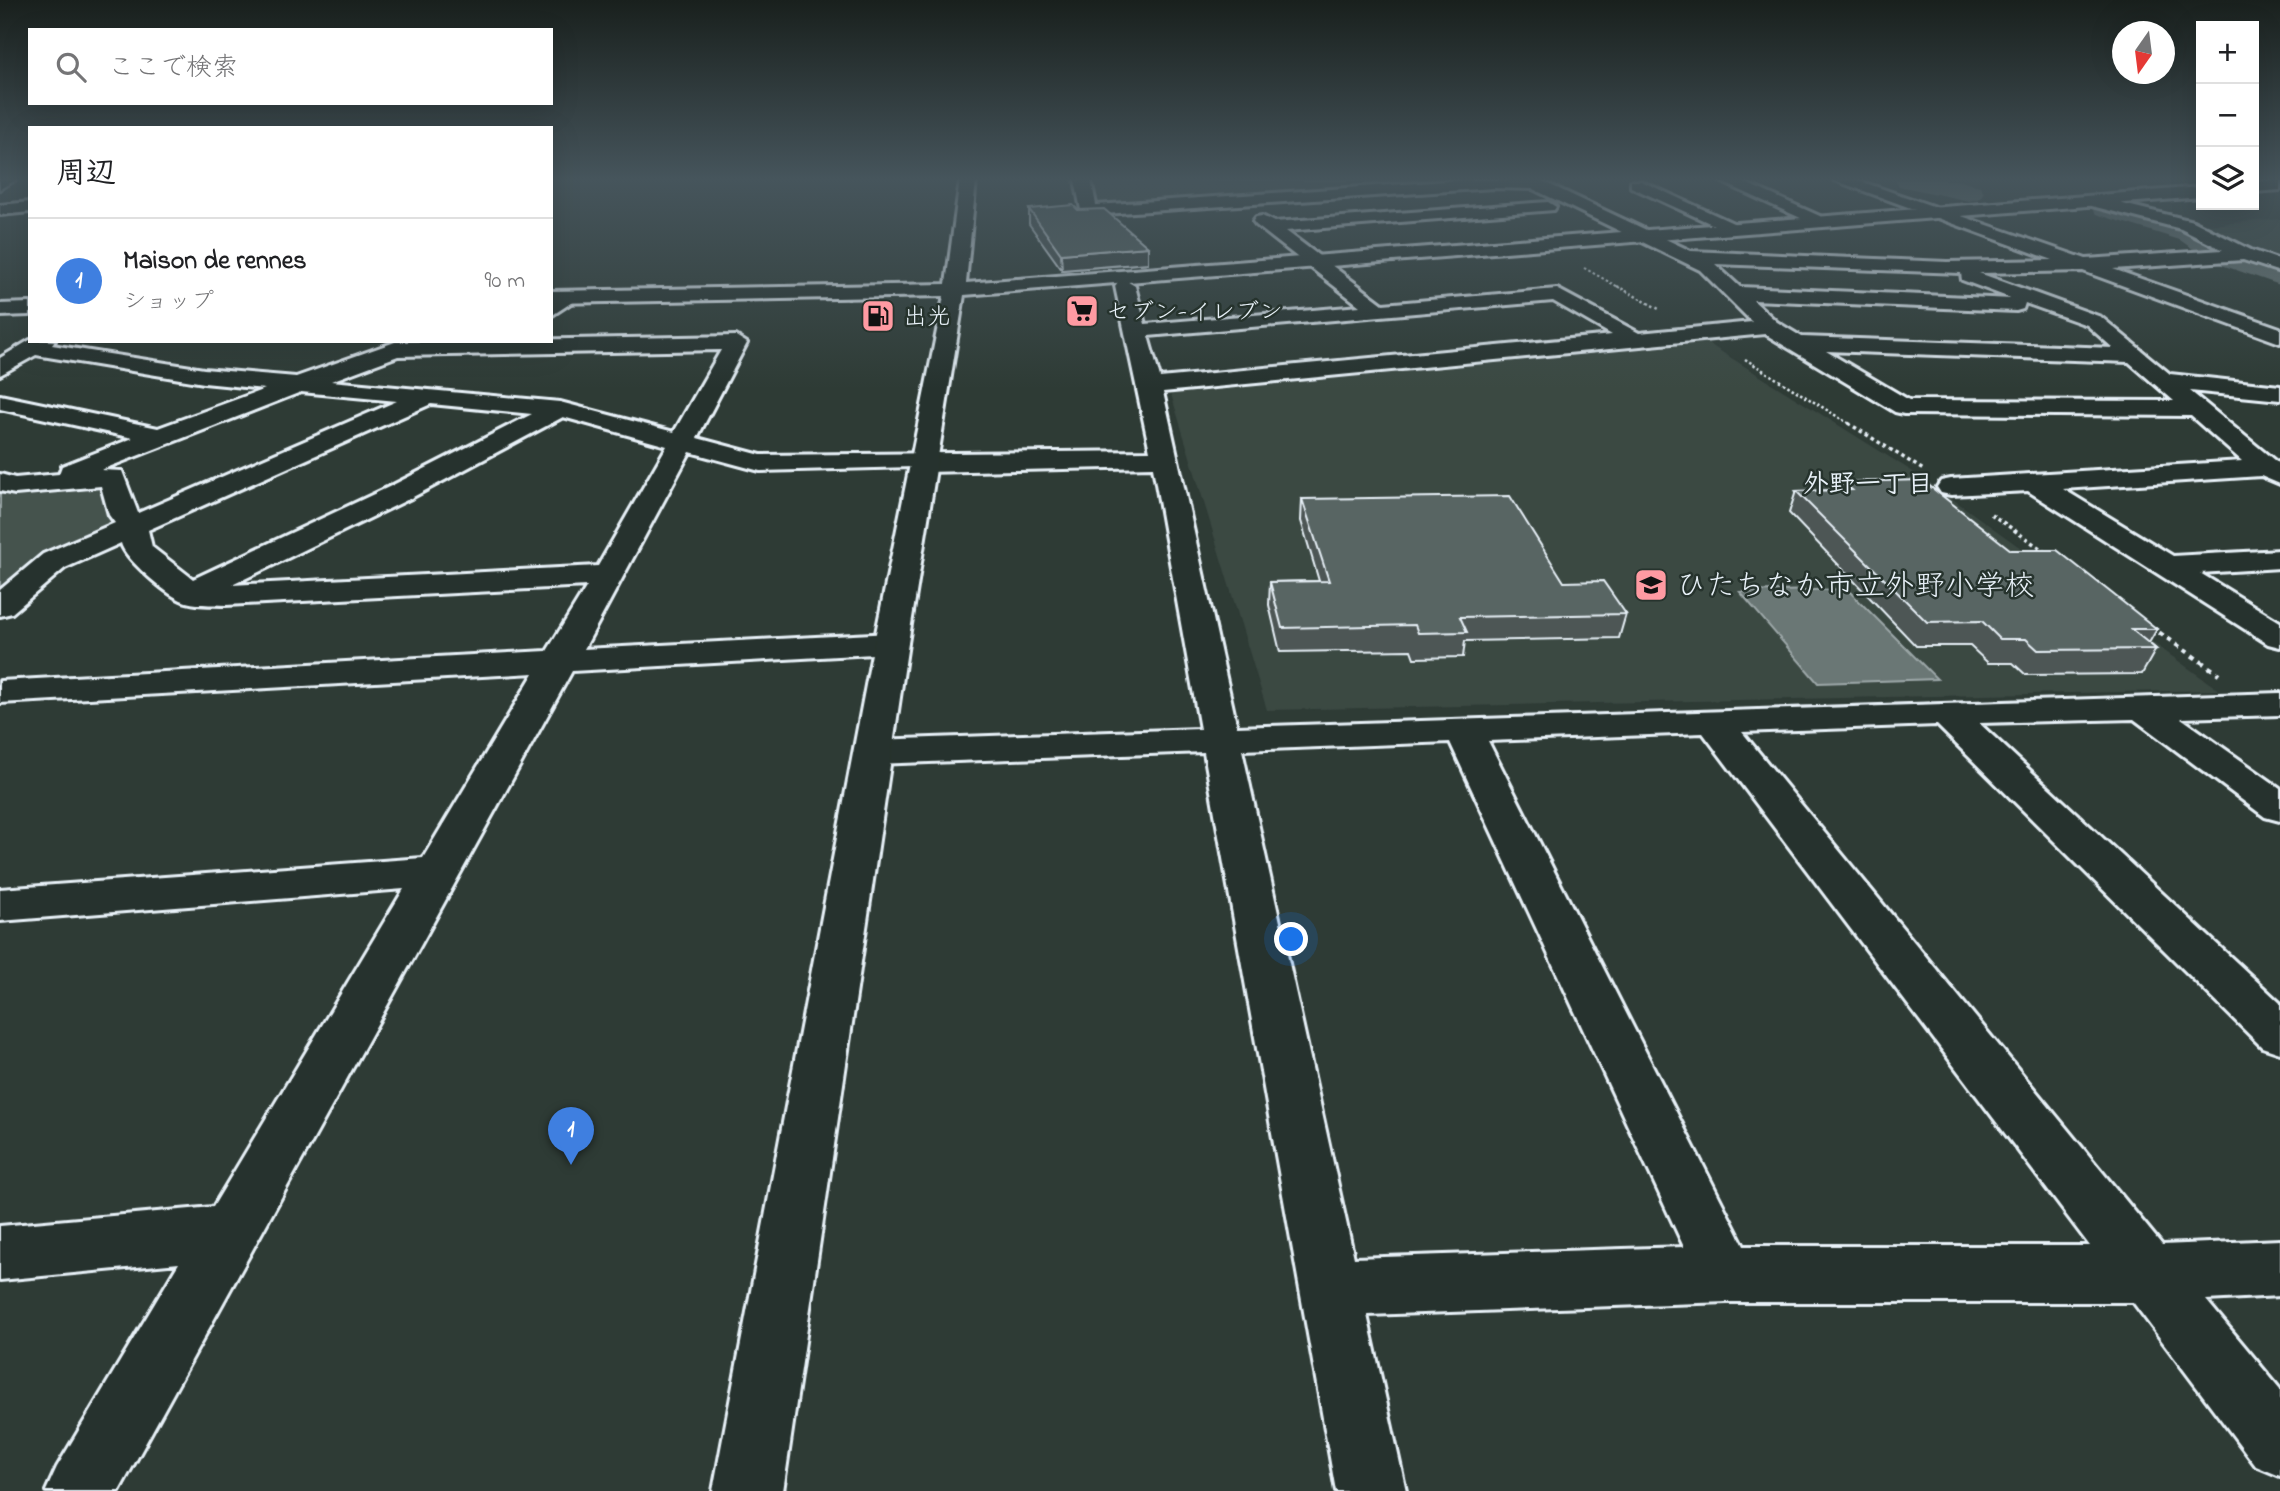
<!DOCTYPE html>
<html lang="ja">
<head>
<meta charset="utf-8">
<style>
	body { margin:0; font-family:"Indie Flower","Klee One",sans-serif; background:#f2f2f2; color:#202124 }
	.controls { position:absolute; right:21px; top:21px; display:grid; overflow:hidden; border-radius:0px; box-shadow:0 7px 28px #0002 }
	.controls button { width:63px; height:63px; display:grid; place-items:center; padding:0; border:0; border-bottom:2px solid #e0e0e0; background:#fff; color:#202124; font:35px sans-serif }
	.compass { position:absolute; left:2112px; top:21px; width:63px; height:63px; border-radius:50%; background:#fff; box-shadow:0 7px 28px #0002; rotate:194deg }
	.you { position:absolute; left:1292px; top:940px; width:24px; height:24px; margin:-18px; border:5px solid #fff; border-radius:50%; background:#1a73e8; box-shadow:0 0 0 10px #1a73e833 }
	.badge { display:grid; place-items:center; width:46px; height:46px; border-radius:50%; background:#84575d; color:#fff; font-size:23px; font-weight:700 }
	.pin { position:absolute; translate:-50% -58px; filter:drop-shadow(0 2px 4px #0008) }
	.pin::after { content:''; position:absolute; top:37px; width:24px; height:21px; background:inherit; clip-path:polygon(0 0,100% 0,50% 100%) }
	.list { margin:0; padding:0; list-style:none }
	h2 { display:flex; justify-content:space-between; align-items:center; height:91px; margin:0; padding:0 28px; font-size:30px }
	h2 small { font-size:23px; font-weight:400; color:#757577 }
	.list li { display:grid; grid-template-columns:46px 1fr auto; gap:21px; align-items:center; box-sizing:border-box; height:126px; padding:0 28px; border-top:2px solid #e0e0e0 }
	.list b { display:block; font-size:26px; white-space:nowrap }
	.list p { margin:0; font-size:23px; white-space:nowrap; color:#757577 }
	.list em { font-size:23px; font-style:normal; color:#757577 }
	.icon { flex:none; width:38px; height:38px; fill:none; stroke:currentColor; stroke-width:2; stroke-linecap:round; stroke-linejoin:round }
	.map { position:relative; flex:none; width:2280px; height:1491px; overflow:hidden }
	.search { position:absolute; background:#fff; box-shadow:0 7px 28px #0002; left:28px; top:28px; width:525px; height:77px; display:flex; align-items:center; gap:18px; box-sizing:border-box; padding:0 24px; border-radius:0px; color:#757577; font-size:26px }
	.panel { position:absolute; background:#fff; box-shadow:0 7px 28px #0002; left:28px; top:126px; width:525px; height:217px; border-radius:0px }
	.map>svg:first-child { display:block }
	.built { fill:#3b4843 }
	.green { fill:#45524e; stroke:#96a2a3; stroke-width:2 }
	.water { fill:#6b7775; stroke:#9da8a9; stroke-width:2 }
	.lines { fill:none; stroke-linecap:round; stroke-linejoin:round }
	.river { fill:#6b7775; fill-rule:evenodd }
	.minor-casing { stroke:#e8f1f8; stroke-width:6 }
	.tertiary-casing { stroke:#e8f1f8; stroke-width:6 }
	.path-far3 { stroke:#e8f1f8; stroke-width:2; stroke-dasharray:2.5 2.5; stroke-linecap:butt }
	.path-far2 { stroke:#e8f1f8; stroke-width:2.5; stroke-dasharray:2.5 2.5; stroke-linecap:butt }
	.path-far1 { stroke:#e8f1f8; stroke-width:3.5; stroke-dasharray:3.5 3.5; stroke-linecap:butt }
	.path { stroke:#e8f1f8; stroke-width:4.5; stroke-dasharray:5 5; stroke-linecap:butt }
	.minor { fill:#26332d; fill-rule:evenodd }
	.tertiary { fill:#26332d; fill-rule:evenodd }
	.wall { fill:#4d5755; stroke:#e8f1f8; stroke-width:2 }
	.shaded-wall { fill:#3e4745; stroke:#e8f1f8; stroke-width:2 }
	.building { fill:#596563; stroke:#e8f1f8; stroke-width:2 }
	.labels { text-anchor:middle; stroke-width:5; stroke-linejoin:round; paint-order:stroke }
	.far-poi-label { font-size:24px; fill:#e8f1f8; stroke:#26332d; text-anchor:start }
	.far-neighbourhood-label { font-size:26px; font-weight:bold; fill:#e8f1f8; stroke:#26332d }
	.poi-label { font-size:30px; fill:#e8f1f8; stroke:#26332d; text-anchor:start }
</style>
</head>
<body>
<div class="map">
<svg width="2280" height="1491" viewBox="0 0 2280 1491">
	<rect width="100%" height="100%" fill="#2e3b35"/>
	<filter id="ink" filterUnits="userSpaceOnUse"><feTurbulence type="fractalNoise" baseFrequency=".0143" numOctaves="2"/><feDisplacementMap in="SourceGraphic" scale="14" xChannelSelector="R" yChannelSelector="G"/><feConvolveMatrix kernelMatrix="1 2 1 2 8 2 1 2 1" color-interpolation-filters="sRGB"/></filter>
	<g filter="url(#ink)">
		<g class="built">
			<polygon points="2280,219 2280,263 2232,244 2218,231 2198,226"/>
			<polygon points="1701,339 1926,480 2219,690 1267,710 1171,394"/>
		</g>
		<g class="green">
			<polygon points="1093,180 1479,180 1106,206 1098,204"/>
			<polygon points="100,482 112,525 0,592 0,494"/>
		</g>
		<polygon class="water" points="1847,589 1937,679 1818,683 1740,592"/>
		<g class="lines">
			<g class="river">
				<polygon points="1895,180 1956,180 1980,186 1984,192 1980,198 1969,201 1899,186"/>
				<polygon points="2107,198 2204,226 2234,247 2280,262 2280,285 2210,261 2180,240 2096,214 2091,207 2096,200"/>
			</g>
			<defs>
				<g id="minor">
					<polygon points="0,180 15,180 0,189"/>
					<path d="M1075,180H1091L1096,205L1462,180H1540L1691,251L1947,262L2053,260L1834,180H1857L2086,259L2223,250L2181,229L2084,204L2082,201L2090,196L2193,221L2251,250L2280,260V272L2243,260L2113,269L2280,328V343L2083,271L1979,273L2101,317L2170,374L2280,386V400L2190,391L2280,465V484L2261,476L2063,489L2173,556L2280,550V568L2200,573L2280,622V647L2268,644L2028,491L1951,495L1941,493L1937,487L1941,481L1951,479L2242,461L2191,416L1904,414L1895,412L1765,334L1163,392L1237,727L2280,693V715L2181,718L2280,788V821L2265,817L2134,719L1979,723L2280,1003V1053L2262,1047L1937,725L1742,732L2162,1245L2280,1240V1296L2206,1300L2280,1389V1476L2256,1466L2133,1302H1727L1367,1315L1406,1491H1336L1204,752L874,764L860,760L855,752L860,744L874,740L1200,729L1153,467L924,472L913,467L760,471L690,452L584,649L891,633L903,636L908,643L903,650L891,653L572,671L119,1491H46L57,1467L179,1263L0,1280V1226L213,1207L404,889L0,921V889L423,858L534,673L0,703V681L547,651L587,586L226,605C212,604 194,606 181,600C165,593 124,558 121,543L65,568L12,613L0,616V590L43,554L115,523L109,515L101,486L15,494L0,491V474L15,478L59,474L62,466L133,438L0,409V395L158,428L265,389L204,383L36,355L0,375V358L30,340L55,341L52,345L204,369L296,377L395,342L736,336L747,343L697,438L761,455L1150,451L1115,286L1118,282L1125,280L1135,286L1145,324L1360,306L1256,225L1253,221L1256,217L1262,216L1274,222L1548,202L1556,207L1554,210L1286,231L1383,304L1557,289L1639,333L1752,322L1700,270L1533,189L1493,188L1089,215L1081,210ZM1715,264L1961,273L1962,280L2013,299L1740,287ZM1753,300L2016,311L2023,309L2025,303L2087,325L2113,348L1802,337L1777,322ZM1553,301L1612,335L1160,378L1148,336ZM721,350L674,432L560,402L331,381L398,356ZM1826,351L2129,362L2174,401L1909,400ZM301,392L397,401L138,513L122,471L101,470ZM431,404L532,414L391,486L193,579L152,547L148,530ZM563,417L667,446L598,566L232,585L411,498ZM1703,733L2090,1246H1744L1488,741ZM1450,742L1684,1247L1354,1258L1242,750Z"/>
					<polygon points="1718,180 1739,180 1831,221 1822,226 1816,225"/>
					<polygon points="1631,181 1641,181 1742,227 1739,231 1727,231 1631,187"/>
					<polygon points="30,202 30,212 0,215 0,205"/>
					<polygon points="570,291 580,297 551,316 551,301"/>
				</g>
				<g id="tertiary">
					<polygon points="960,180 976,180 966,283 2201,187 2201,197 964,295 908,643 783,1491 713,1491 874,643 944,296 551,303 551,291 946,284"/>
					<polygon points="2280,180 2280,190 2254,192 2254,182"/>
					<polygon points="30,303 30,315 0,316 0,304"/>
				</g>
			</defs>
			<use href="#minor" class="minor-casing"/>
			<use href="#tertiary" class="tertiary-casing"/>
			<polyline class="path-far3" points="1584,268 1620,288"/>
			<g class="path-far2">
				<polyline points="1617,286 1659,309"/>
				<polyline points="1745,359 1851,425"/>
			</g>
			<g class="path-far1">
				<polyline points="1848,423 1925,471"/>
				<polyline points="1991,514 2047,553"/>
			</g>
			<polyline class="path" points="2151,627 2219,674"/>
			<use href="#minor" class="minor"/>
			<use href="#tertiary" class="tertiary"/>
		</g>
		<g class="wall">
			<polygon points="1029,209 1078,210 1148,247 1148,263 1062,270 1029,224"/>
			<polygon points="1842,482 2011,550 2157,629 2149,643 2156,649 2142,674 2026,675 2013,663 1988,663 1970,646 1916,646 1789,513 1796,491 1839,490"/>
			<polygon points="1302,499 1564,582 1626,614 1619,638 1465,641 1463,657 1414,658 1411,650 1280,652 1269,605 1270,582 1319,581 1301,521"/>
		</g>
		<polygon class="shaded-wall" points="1148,247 1148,263 1062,270 1061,254"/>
		<g class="building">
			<polygon points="1073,205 1078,210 1104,209 1148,247 1061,254 1029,209"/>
			<polygon points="1922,480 2011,550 2057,550 2157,629 2131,629 2156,649 2038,650 2026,639 2000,639 1982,621 1927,622 1796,491 1852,490 1842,482"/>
			<polygon points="1510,496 1564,582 1603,581 1626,614 1460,617 1467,632 1418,633 1415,625 1282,628 1270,582 1329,581 1302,499"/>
		</g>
	</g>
	<linearGradient id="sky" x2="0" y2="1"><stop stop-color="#19201d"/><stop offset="0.46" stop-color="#46555c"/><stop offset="1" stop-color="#46555c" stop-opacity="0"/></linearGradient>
	<rect width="2280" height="389" fill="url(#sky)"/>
	<defs>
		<symbol id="supermarket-square" viewBox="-11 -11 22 22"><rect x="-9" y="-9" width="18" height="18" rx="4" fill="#ff9aa2" stroke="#26332d"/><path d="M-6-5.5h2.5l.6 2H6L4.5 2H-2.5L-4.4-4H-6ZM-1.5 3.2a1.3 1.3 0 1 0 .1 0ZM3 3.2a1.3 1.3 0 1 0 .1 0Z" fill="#111"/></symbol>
		<symbol id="fuel-square" viewBox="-11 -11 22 22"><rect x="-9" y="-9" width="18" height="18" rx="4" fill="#ff9aa2" stroke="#26332d"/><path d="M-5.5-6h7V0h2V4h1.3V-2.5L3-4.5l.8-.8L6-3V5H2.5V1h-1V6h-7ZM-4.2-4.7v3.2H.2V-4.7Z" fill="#111"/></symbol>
		<symbol id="school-square" viewBox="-11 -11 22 22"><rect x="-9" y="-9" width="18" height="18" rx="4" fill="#ff9aa2" stroke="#26332d"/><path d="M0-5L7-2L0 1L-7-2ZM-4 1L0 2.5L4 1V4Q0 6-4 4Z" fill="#111"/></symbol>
	</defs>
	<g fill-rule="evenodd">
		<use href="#supermarket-square" x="1063" y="292" width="38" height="38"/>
		<use href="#fuel-square" x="859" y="297" width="38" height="38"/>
		<use href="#school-square" x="1632" y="566" width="38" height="38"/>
	</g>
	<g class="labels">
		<g class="far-poi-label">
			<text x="1106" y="319">セブン-イレブン</text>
			<text x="903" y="324">出光</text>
		</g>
		<g class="far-neighbourhood-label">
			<text x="1868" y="492">外野一丁目</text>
		</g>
		<g class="poi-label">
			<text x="1676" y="595">ひたちなか市立外野小学校</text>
		</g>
	</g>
</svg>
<div class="controls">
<button>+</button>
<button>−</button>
<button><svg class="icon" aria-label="layers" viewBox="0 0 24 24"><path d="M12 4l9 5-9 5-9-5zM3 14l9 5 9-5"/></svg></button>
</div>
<svg class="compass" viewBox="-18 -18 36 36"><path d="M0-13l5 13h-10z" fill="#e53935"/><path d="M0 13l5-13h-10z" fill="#757577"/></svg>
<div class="you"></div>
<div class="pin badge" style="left:571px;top:1165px;background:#3f7fe0">1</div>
<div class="search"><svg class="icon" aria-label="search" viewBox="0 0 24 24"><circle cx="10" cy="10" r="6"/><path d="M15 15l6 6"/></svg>ここで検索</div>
<section class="panel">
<h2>周辺<small></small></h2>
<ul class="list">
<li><span class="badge" style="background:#3f7fe0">1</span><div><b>Maison de rennes</b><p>ショップ</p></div><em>90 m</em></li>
</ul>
</section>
</div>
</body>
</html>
